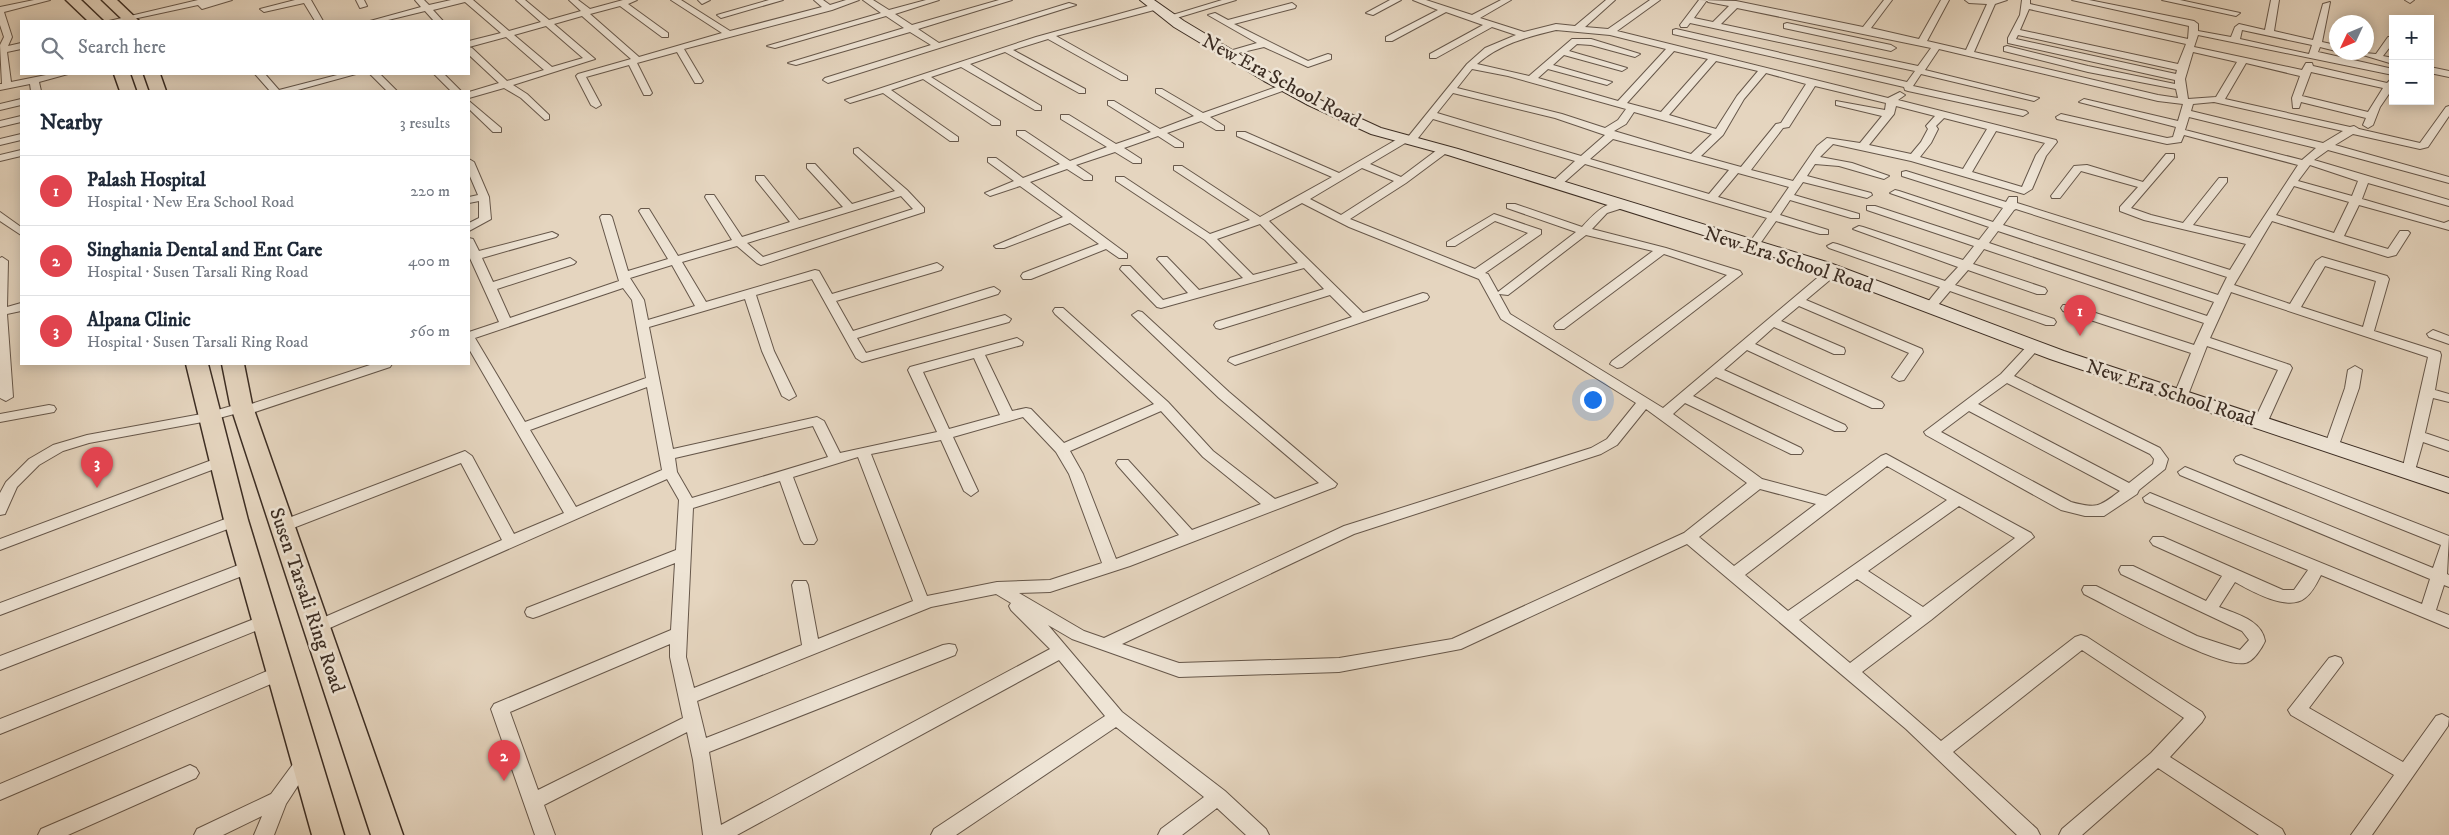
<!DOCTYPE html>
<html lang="en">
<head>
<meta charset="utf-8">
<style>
	body { margin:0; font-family:"IM FELL DW Pica",serif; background:#f2f2f3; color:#1f2937 }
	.controls { position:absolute; right:15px; top:15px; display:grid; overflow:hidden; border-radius:0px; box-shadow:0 2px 12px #0003 }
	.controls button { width:45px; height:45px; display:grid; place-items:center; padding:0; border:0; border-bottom:1px solid #e0e1e3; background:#fff; color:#1f2937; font:25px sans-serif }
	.compass { position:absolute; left:2329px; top:15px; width:45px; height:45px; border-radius:50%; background:#fff; box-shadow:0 2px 12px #0003; rotate:226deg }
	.you { position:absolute; left:1592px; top:399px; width:18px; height:18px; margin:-12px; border:4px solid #fff; border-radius:50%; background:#1a73e8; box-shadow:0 0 0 8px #1a73e833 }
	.badge { display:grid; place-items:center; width:32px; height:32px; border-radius:50%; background:#111827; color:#fff; font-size:16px; font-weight:700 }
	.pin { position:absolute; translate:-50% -41px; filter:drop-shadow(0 1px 2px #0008) }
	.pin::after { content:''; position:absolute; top:26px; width:18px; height:15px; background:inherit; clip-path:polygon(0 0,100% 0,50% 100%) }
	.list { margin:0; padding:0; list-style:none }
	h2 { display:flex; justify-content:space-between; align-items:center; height:65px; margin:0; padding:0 20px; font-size:21px }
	h2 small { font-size:16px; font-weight:400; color:#747a83 }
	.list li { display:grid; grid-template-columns:32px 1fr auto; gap:15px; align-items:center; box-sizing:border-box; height:70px; padding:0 20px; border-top:1px solid #e0e1e3 }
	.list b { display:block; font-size:19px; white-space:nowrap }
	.list p { margin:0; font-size:16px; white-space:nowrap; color:#747a83 }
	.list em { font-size:16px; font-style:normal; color:#747a83 }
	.icon { flex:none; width:28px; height:28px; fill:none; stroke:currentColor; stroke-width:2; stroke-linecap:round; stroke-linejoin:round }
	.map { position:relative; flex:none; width:2449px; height:835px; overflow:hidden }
	.search { position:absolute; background:#fff; box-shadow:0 2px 12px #0003; left:20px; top:20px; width:450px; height:55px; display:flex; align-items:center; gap:12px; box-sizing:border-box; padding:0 18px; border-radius:0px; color:#747a83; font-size:19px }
	.panel { position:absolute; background:#fff; box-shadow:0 2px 12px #0003; left:20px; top:90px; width:450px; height:275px; border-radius:0px }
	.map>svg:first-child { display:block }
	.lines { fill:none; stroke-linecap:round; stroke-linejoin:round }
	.street-casing { stroke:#66574a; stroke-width:2 }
	.secondary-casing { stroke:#3c2d23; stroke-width:2 }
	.primary-casing { stroke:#3c2d23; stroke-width:3 }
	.street { fill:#eee4d5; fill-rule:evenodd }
	.secondary { fill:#eee4d5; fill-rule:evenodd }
	.primary { fill:#e5d5bf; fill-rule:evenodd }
	.labels { text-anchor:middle; stroke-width:5; stroke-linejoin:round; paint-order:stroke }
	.street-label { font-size:20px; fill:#3c2d23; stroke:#eee4d5 }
</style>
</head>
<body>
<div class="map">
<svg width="2449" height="835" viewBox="0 0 2449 835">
	<rect width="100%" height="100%" fill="#e5d5bf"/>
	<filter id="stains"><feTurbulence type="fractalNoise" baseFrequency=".004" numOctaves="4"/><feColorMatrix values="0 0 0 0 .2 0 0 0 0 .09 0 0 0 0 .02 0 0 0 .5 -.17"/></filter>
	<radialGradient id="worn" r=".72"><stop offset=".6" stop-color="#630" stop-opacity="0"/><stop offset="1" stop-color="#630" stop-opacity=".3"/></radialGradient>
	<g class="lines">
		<defs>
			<g id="street">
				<polygon points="34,0 50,0 4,12 12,37 8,46 21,43 21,49 7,52 11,82 51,74 68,74 39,82 41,91 31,91 30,84 0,90 0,84 2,84 0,45 4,37 0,25 0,7"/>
				<polygon points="198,0 232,0 202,9 198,5 124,21 109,21"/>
				<polygon points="295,0 311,0 323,21 315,21 304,3 264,12 260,9"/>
				<polygon points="356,0 364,0 367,6 360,8"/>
				<path d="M415,0H424L429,5L451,0H473L509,31L541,22L516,0H525L549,20L581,11L569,0H578L590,9L623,0H637L628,4L668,33V37H662L620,6L590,14L639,57L722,33L671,0H681L730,31L822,7L814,0H823L830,5L846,0H859L832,10L684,49L703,81L701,83H695L677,52L637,63L652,93L650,95H644L629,65L586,77L601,105L596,108L591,105L576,76L578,74L631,59L582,16L554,24L595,59L513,85L527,94L549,115V119L545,120L521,98L504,88L469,98V92L499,83L469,55V47L472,48L507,81L544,70L506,37L469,47V41L501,33L465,2L433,10L443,21H434L425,11L384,21H370L421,7ZM546,26L583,58L552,67L514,35Z"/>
				<polygon points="698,0 710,0 702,4"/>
				<polygon points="769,0 783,0 721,18 717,15"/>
				<polygon points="863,0 873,0 889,10 926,0 939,0 895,14 912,25 999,0 1012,0 918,29 939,43 1069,3 1076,5 828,83 823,80 825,78 931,45 910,32 796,65 788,63 904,28 886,16 775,48 767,46 881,13"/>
				<polygon points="1222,0 1236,0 1170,20 1166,17"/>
				<polygon points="1390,0 1401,0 1373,15 1366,13"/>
				<path d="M1413,0H1426L1472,15L1501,0H1511L1480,18L1524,32L1556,24L1575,26L1606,0H1615L1585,27L1608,29L1650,0H1660L1617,31L1888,98L1900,92L1905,95L1898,100L2056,140L2057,142L2046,156L2032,189L2024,194L1911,161L1833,144L1820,157L1852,163L1889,176L1884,179L1839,166L1815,164L1807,176L1871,193L1872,195L1867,198L1803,182L1794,195L1859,214V218H1851L1790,200L1780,215L1828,230V234H1820L1776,221L1757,248L1753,249L1747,246L1767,218L1585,164L1560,186H1552V182L1575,161L1433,119L1415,142H1407L1370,164L1401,177L1441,147H1449V151L1406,183L1350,219L1475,269L1528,233L1495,221L1455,246H1447V242L1494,214L1541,230V234L1485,273L1488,274L1498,292L1576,232L1507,208V204H1515L1582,227C1593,215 1608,198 1626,203V207L1607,213L1592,229L1666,248L1740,271L1742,274L1622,367L1617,368L1610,364L1612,361L1727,275L1664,254L1564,329H1556L1554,326L1556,323L1653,251L1586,235L1508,295L1499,294L1510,314L1663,408L1829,268H1837L1839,271L1837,274L1806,300L1922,349L1923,352L1904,380L1899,381L1892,377L1909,353L1799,306L1781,321L1844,348L1845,351L1844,354H1834L1774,327L1755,344L1882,402L1884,405L1882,408H1872L1747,350L1724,370L1845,425L1847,428L1845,431H1835L1716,377L1693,396L1801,448L1803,451L1801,454H1791L1685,403L1673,414L1762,479L1826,496L1881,456L1886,454L2031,533L2034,537L1931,620L1862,672L1941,741L2075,637L2081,635L2087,637L2202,712L2205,717L2202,722L2170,757L2282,829L2285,835H2259L2158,768L2082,835H2059L2062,829L2151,753L2184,718L2082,650L1953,752L2037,829L2040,835H2017L1906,729L1687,544L1461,649L1339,672L1179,677L1072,639L1048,625L1122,712L1225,791L1266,829L1269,835H1246L1217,808L1182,835H1158L1161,829L1204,797L1116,727L956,835H931L934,829L1105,716L1059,660L737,835H703L693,760L687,732L544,805L555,835H535L491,709L494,704L671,630L675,563L539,616L533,618L527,616L525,612L527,608L676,550L679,500L667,479L323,631L317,633L311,631L309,627L311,623L502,540L461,463L288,530H278L275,526L278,522L465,451L472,456L514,534L564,513L469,349V332L499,322L469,256V238L473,239L479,251L552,232L558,235L556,237L482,258L493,282L570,258L576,262L574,264L497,289L510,318L619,281L600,217L602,215H610L612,217L628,271L668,259L639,211L641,209H649L678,256L732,240L705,197L706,195H714L742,237L790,222L756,180V176H764L799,220L843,207L807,168V164H815L852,204L895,191L854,153V149L858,148L907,190L924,208V212L761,265L757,263L737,246L682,262L706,302L815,270L819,271L832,294L937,263L943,267L941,270L836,301L853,331L990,288L994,287L1000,291L998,294L857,338L866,353L1005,315L1011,319L1009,322L862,362L856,358L812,279L756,295L774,351L796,396L789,400L782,396L762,351L745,299L649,327L673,449L817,417L824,421L840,453L937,432L908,370L910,367L1017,338L1023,342L1022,345L985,355L1012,411L1026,408L1031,409L1064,443L1154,404L1055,314L1053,311L1055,308H1063L1168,402L1213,451L1275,499L1319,483L1219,398L1132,315L1138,311L1142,312L1229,392L1337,484L1335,487L1130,566L1050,592L1019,593L1084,631L1104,638L1344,526L1591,448L1607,439L1636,403L1501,319L1479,279L1349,227L1302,203L1269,221L1363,313L1423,293L1427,294L1429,297L1427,300L1235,365L1228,361L1230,358L1352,317L1330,295L1220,329L1216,328L1214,325L1216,322L1324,289L1304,268L1161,308L1157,307L1120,269L1122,266H1130L1163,300L1188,293L1159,261L1157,259L1159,257H1167L1199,290L1243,278L1205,240L1116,181V177H1124L1210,234L1250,220L1174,170V166H1182L1260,217L1332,177L1237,136V132H1245L1339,173L1401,137H1408L1467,64L1485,48L1516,35L1492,27L1436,58H1430V54L1483,25L1446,12L1392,41H1386V37L1438,10ZM1556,30L1610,35L1666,49L1618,101L1538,78L1548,69L1607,85L1612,82L1553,65L1564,55L1622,71L1627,68L1569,51L1577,44L1591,45L1635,57L1640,54L1591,39H1572L1529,76L1477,64C1500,44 1527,37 1556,30ZM1674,51L1708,59L1661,112L1627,103ZM1716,61L1758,71L1737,96L1716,129L1669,115ZM1472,69L1508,76L1626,109L1618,120L1605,128L1562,114L1457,88ZM1766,73L1806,84L1781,123L1776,124L1741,167L1701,156L1723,135L1744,99ZM1815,86L1886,103L1885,110L1836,101V105L1882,116L1860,143L1827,138L1817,146L1793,181L1751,170L1783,128L1789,127ZM1453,93L1555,118L1605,135L1581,156L1437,113ZM1896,106L1935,116L1926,126L1928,129L1921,142L1911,154L1869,145L1894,114ZM1634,112L1712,134L1691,154L1614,131L1626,124ZM1944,118L1987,129L1963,169L1920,157L1931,143L1938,129L1936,126ZM1996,131L2045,143L2036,155L2022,187L1972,172ZM1613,139L1729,170L1709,194L1590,159ZM1362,168L1394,181L1341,215L1310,199ZM1738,173L1789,187L1771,213L1718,197ZM901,196L913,209L763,257L747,243ZM1260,224L1298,263L1253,275L1217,239ZM672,265L695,306L648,320L644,300L630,278ZM623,288L632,300L646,378L525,422L475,338ZM974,358L1000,415L949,429L923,372ZM647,387L662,470L576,507L530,430ZM1646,409L1747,483L1684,533L1452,639L1339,658L1179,663L1122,644L1354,534L1601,454L1617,445ZM1161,411L1203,457L1261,504L1192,530L1128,460H1118L1116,463L1118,466L1179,535L1116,559L1083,474L1070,451ZM1023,417L1056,452L1069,474L1102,563L1050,580L997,582L927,596L871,454L941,440L964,491L971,496L978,491L953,437ZM813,426L828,457L692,498L677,472L675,458ZM858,457L913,601L818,639L808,585L806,581H794L792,585L802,645L694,688L686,657L693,508L780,481L801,540L804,544H814L817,540L793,477ZM1887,466L1947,500L1788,611L1745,575ZM1760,489L1816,504L1734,566L1699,537ZM1959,506L2015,538L1923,607L1868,571ZM1857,579L1912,616L1850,663L1799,620ZM996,594L1011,603L1009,606L1011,610L1050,649L721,825L709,752L955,655L957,650L955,645L949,644L943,645L706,738L697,701L931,607ZM670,644V657L683,718L538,790L510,712Z"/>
				<path d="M1699,0L1736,1L1863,27L1884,0H1892L1871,28L1919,39L1941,0H1949L1927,41L1966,50L1987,4L1969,3L1965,0H2007L1995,4L1974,52L2158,95L2178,98L2176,89L2088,72L2004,51V47L2007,46L2088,66L2175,84V80L2008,43V38L2020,15L2022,0H2030V4L2188,39L2189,26L2072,0H2089L2194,21L2198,24V31L2231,37L2235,27L2239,24L2265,30L2271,0H2279L2274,31L2313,40L2323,4L2330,2L2322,42L2336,45V51L2320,47L2318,52L2393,69V75L2198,35L2194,47L2302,70L2306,63H2312L2313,66L2387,83L2393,77V88L2380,107L2373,125L2368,128L2363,125L2366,118L2301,102L2299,108H2293L2292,98L2300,76L2246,63L2225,99L2350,127L2354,126L2359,129L2420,143L2446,107L2449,106V116L2428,147L2420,149L2353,134L2335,145L2449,177V183L2328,150L2314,160L2449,200V206L2368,183L2362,199L2444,223L2449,221V230L2359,205L2344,236L2388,249L2400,231H2408L2410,233L2396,255L2388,257L2272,221L2234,285L2290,304L2316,261L2322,257L2387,276L2389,279L2374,331L2440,352L2441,355L2435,390L2449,394V402L2433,398L2425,433L2449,441V451L2423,442L2414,474L2409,476L2402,471L2428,357L2231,292L2210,338L2290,365L2292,368L2268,421L2261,425L2254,421L2278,370L2207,346L2188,395L2186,398H2176L2174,395L2191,353L2063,311L2061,308L2063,305H2071L2194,345L2204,323L1984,249L1973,264L2045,288L2047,291L2045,294H2037L1968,270L1955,285L2054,319L2056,322L2054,325H2046L1950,291L1933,311L1929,312L1923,308L1940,287L1829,248L1827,246L1833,243L1837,244L1945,281L1958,267L1853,229L1859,226L1863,227L1963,260L1974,246L1867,210V206H1875L1979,240L1989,227L1890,193L1895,190L1899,191L1993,222L2003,208L1902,176V172L1906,171L2006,202L2009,197H2017V203L2230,270L2246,244L2144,220L2120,211V207L2138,187L2081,171L2060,198H2052L2051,196L2074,166L2087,165L2143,182L2166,154H2174V158L2131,208L2151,215L2183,223L2219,178H2227V182L2193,225L2250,238L2298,165L2184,135L2181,142L2167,144L2057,119L2056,117L2061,114L2167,138L2173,137L2176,127L2079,102L2084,99L2178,121L2183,104L2158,101L1939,49L1925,70L2039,98L2034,101L1921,74L1913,86L2026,111L2028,113L2023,116L1908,91L1905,90L1904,87L1673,34V30L1676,29L1907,82L1915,71L1690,23L1687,27H1681L1680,25ZM1707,0L1708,2L1729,6L1713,22L1694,18ZM1737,8L1931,48L1918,66L1721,24ZM2029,9L2186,44L2178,64L2020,30ZM2242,30L2312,45L2309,54L2240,39ZM2018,35L2177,70L2176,74L2016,39ZM2193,52L2237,62L2216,97L2188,99L2185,79ZM2311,72L2383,88L2368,112L2302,96ZM2214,102L2343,131L2323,143L2191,111L2193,104ZM2189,117L2316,148L2302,160L2185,130ZM2310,165L2358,181L2352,196L2298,181ZM2294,186L2349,202L2334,233L2276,215ZM2016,209L2227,277L2218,295L2003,225L2014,210ZM1998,231L2214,302L2207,316L1989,243ZM2325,266L2376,281L2363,327L2301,307Z"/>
				<polygon points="2162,0 2180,0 2240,13 2236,16"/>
				<polygon points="2405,0 2414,0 2410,3"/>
				<polygon points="1292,3 1296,6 1295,8 1234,24 1308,61 1328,54 1331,55 1331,59 1308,67 1264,47 1226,56 1226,52 1257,43 1208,15 1215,13 1228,20"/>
				<polygon points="1155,4 1158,5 1158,9 1056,36 1127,76 1127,80 1121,80 1048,39 1013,50 1085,89 1085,93 1079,93 1005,52 970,64 1041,106 1041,110 1035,110 961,67 931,77 1000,121 1000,125 992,125 923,79 891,90 958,137 958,141 950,141 883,93 850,103 845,100 1036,37"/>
				<polygon points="1787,23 1891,45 1896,48 1891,51 1784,28 1784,24"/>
				<polygon points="2388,37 2393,37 2393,43 2383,56 2393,58 2393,64 2353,52 2376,54"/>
				<polygon points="2430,67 2449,71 2449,77 2430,73"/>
				<polygon points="255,74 265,74 279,90 341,74 356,74 294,91 270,91"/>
				<polygon points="370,74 380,74 397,91 387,91"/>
				<polygon points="434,74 444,74 461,91 451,91"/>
				<polygon points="1285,84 1290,87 1288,89 1210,117 1224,126 1224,130 1216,130 1201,121 1167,133 1183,143 1183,147 1175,147 1158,136 1124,148 1141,159 1141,163 1133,163 1115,152 1076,165 1092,176 1092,180 1084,180 1067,169 1030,182 1127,254 1127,258 1119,258 1106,249 1031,279 1023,279 1021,276 1023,273 1099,244 1070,223 1004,248 996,248 994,246 1063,217 1020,186 990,196 985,193 1014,181 988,162 988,158 996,158 1023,178 1060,164 1017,135 1017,131 1025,131 1070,161 1107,147 1061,119 1061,115 1069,115 1116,144 1151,132 1108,105 1108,101 1114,101 1160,129 1194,116 1156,93 1156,89 1162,89 1203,113"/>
				<polygon points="21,99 21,105 0,110 0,104"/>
				<polygon points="469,101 501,128 501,132 493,132 469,109"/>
				<polygon points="21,116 21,122 0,127 0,121"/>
				<polygon points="21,134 21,140 0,145 0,139"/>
				<polygon points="21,150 21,156 0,161 0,155"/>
				<polygon points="469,159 474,162 489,197 491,219 469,231 469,223 479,218 479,201 469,203 469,197 478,195 469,174"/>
				<polygon points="0,212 21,227 21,235 0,221"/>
				<polygon points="2,257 8,261 7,307 21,303 21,311 7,314 13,397 6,401 0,398 0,258"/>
				<polygon points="2433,330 2449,336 2449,344 2429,337 2427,334"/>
				<path d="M2034,343L2040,347L2014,376L2160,448L2168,459L2165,469L2139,490L2137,494L2104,516H2085L2061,510L1926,435L1924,432L2001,374L2029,344ZM2007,383L2150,454L2154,459L2153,464L2129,483L1978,404ZM1969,411L2120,491C2099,507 2097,509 2071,502L1941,432Z"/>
				<polygon points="373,364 392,364 390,367 249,414 244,415 238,413 208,421 89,443 63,451 39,465 17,487 5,514 0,515 0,493 6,482 29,459 53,445 87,435 207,413 242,403 248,405"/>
				<polygon points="2355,366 2362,370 2359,388 2339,445 2332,450 2327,448 2325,445 2345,388 2348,370"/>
				<polygon points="49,405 54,406 56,409 54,412 0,422 0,414"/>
				<path d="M2241,455L2449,536L2447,574L2449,575V587L2444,585L2436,610L2449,615V628L2321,575C2317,583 2312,593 2305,598C2288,612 2251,591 2235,582L2219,607C2236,614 2262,620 2265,641C2262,648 2253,662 2245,663C2217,668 2114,609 2084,594L2082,590L2084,586H2096L2197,636L2240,650L2249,640L2242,631L2121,574L2119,570L2121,566H2133L2206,601L2222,576L2153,545L2150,541L2153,537H2163L2283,590H2294L2308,570L2145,502L2143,498L2150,493L2422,604L2430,579L2180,475L2178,472L2185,467L2190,469L2433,568L2441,545L2236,463L2234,460L2236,457Z"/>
				<polygon points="220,457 227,462 225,465 0,550 0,539"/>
				<polygon points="236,515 241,516 244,520 241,524 0,615 0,603"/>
				<polygon points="249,561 255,563 257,567 255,571 0,670 0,656"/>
				<polygon points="264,615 270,617 272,621 270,625 0,734 0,719"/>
				<polygon points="2335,656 2341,658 2343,663 2309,708 2403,762 2436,716 2442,714 2449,718 2448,726 2372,835 2351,835 2394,775 2291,715 2288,710 2329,658"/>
				<polygon points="279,666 285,668 287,673 285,678 0,800 0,784"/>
				<polygon points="305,754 311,756 314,761 286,804 274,835 254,835 262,816 223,835 194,835 197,829 271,794 299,756"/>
				<polygon points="190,765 196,768 199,773 196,778 68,835 38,835 41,829"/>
			</g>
			<polygon id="secondary" points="1140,0 1154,0 1184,21 1274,75 1318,99 1381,128 1458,149 1830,263 2064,351 2449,478 2449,493 2050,359 1818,271 1448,155 1371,134 1308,105 1264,81 1174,27"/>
			<g id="primary">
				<polygon points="66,0 81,0 103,21 88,21"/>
				<polygon points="102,0 117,0 139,21 124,21"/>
				<polygon points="114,74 130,74 136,91 120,91"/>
				<polygon points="144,74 160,74 166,91 150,91"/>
				<polygon points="186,364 208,364 248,520 344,835 312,835 224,520"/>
				<polygon points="222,364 244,364 252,404 403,835 371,835 230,404"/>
			</g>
		</defs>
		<use href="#street" class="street-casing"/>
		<use href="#secondary" class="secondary-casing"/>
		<use href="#primary" class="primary-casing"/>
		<use href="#street" class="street"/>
		<use href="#secondary" class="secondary"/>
		<use href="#primary" class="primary"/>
	</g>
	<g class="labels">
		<g class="street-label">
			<text transform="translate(1282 80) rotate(28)" y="7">New Era School Road</text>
			<text transform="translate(1789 259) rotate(18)" y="7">New Era School Road</text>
			<text transform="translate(2171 392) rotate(18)" y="7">New Era School Road</text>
			<text transform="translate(308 600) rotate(71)" y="7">Susen Tarsali Ring Road</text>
		</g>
	</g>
	<rect width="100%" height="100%" filter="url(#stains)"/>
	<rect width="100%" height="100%" fill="url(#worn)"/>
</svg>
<div class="controls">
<button>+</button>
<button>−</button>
</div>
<svg class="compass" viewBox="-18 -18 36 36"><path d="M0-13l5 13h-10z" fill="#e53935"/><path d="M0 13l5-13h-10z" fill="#747a83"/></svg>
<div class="you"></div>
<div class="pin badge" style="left:2080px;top:336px;background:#e0444e">1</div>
<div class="pin badge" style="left:504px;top:781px;background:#e0444e">2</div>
<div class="pin badge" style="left:97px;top:488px;background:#e0444e">3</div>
<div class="search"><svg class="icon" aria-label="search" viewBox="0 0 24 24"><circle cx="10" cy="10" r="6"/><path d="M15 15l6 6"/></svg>Search here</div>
<section class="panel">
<h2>Nearby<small>3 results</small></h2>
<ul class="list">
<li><span class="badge" style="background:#e0444e">1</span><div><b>Palash Hospital</b><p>Hospital · New Era School Road</p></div><em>220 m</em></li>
<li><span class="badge" style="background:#e0444e">2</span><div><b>Singhania Dental and Ent Care</b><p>Hospital · Susen Tarsali Ring Road</p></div><em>400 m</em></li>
<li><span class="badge" style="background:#e0444e">3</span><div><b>Alpana Clinic</b><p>Hospital · Susen Tarsali Ring Road</p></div><em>560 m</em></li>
</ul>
</section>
</div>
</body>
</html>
